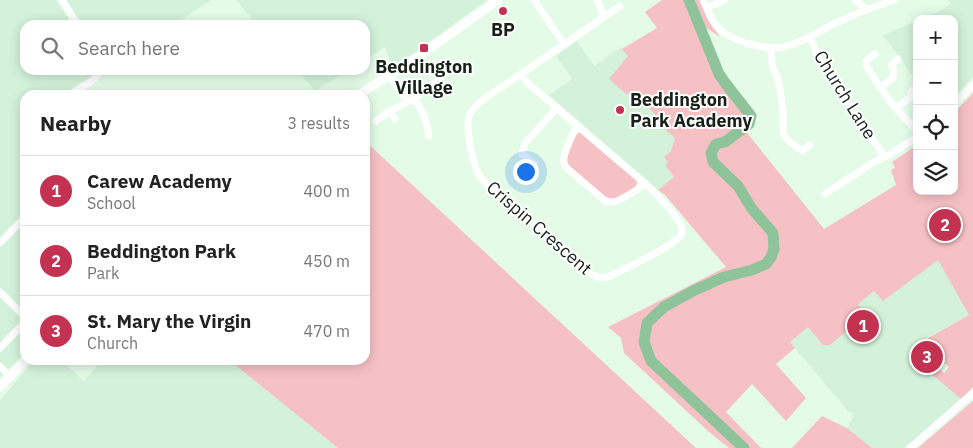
<!DOCTYPE html>
<html lang="en">
<head>
<meta charset="utf-8">
<style>
	body { margin:0; font-family:"IBM Plex Sans",sans-serif; background:#f2f2f2; color:#222 }
	.controls { position:absolute; right:15px; top:15px; display:grid; overflow:hidden; border-radius:10px; box-shadow:0 2px 12px #0003 }
	.controls button { width:45px; height:45px; display:grid; place-items:center; padding:0; border:0; border-bottom:1px solid #e0e0e0; background:#fff; color:#222; font:25px sans-serif }
	.you { position:absolute; left:525px; top:171px; width:18px; height:18px; margin:-12px; border:4px solid #fff; border-radius:50%; background:#1a73e8; box-shadow:0 0 0 8px #1a73e833 }
	.badge { display:grid; place-items:center; width:32px; height:32px; border-radius:50%; background:#c33351; color:#fff; font-size:16px; font-weight:700 }
	.pin { position:absolute; translate:-50% -50%; border:2px solid #fff; box-shadow:0 1px 5px #0006 }
	.list { margin:0; padding:0; list-style:none }
	h2 { display:flex; justify-content:space-between; align-items:center; height:65px; margin:0; padding:0 20px; font-size:21px }
	h2 small { font-size:16px; font-weight:400; color:#767676 }
	.list li { display:grid; grid-template-columns:32px 1fr auto; gap:15px; align-items:center; box-sizing:border-box; height:70px; padding:0 20px; border-top:1px solid #e0e0e0 }
	.list b { display:block; font-size:19px; white-space:nowrap }
	.list p { margin:0; font-size:16px; white-space:nowrap; color:#767676 }
	.list em { font-size:16px; font-style:normal; color:#767676 }
	.icon { flex:none; width:28px; height:28px; fill:none; stroke:currentColor; stroke-width:2; stroke-linecap:round; stroke-linejoin:round }
	.map { position:relative; flex:none; width:973px; height:448px; overflow:hidden }
	.search { position:absolute; background:#fff; box-shadow:0 2px 12px #0003; left:20px; top:20px; width:350px; height:55px; display:flex; align-items:center; gap:12px; box-sizing:border-box; padding:0 18px; border-radius:15px; color:#767676; font-size:19px }
	.panel { position:absolute; background:#fff; box-shadow:0 2px 12px #0003; left:20px; top:90px; width:350px; height:275px; border-radius:15px }
	.map>svg:first-child { display:block }
	.built { fill:#d4f2da }
	.green { fill:#f6c1c5 }
	.lines { fill:none; stroke-linecap:round; stroke-linejoin:round }
	.stream { stroke:#8fc49b; stroke-width:2 }
	.river { stroke:#8fc49b; stroke-width:11 }
	.minor { stroke:#fff; stroke-width:7 }
	.major { stroke:#fff; stroke-width:9 }
	.poi-dot { fill:#c33351; stroke:#fff; stroke-width:2 }
	.labels { text-anchor:middle; stroke-width:4; stroke-linejoin:round; paint-order:stroke }
	.poi-label { font-size:18px; font-weight:bold; fill:#172019; stroke:#fff }
	.street-label { font-size:18px; fill:#172019; stroke:#fff }
</style>
</head>
<body>
<div class="map">
<svg width="973" height="448" viewBox="0 0 973 448">
	<rect width="100%" height="100%" fill="#e4fbe8"/>
	<g class="built">
		<polygon points="0,0 56,0 73,25 25,25 25,70 95,70 92,76 62,95 25,95 25,353 0,377"/>
		<polygon points="66,0 211,0 173,25 82,25"/>
		<polygon points="236,0 487,0 394,67 392,66 385,47 365,60 365,25 257,25"/>
		<polygon points="948,0 973,0 973,77 954,97 954,19 926,19 951,4"/>
		<polygon points="917,21 917,81 883,35"/>
		<polygon points="577,41 594,66 621,47 685,125 674,141 668,162 665,165 675,177 658,190 549,95 572,79 556,56"/>
		<polygon points="297,70 349,70 315,91"/>
		<polygon points="938,260 969,315 915,344 908,352 961,399 905,448 872,448 847,428 853,417 853,414 849,412 744,288"/>
		<polygon points="34,360 61,360 84,381 102,360 229,360 338,448 0,448 0,400"/>
	</g>
	<g class="green">
		<polygon points="662,0 689,0 719,74 726,84 751,116 748,134 824,229 896,185 891,170 895,168 892,162 917,145 917,191 954,191 954,113 973,93 973,387 961,399 933,375 939,368 944,373 949,367 944,363 946,361 933,350 934,348 928,342 928,338 969,315 938,260 883,301 874,291 858,304 866,315 830,345 823,345 808,327 790,342 795,348 776,364 806,398 786,421 752,384 726,412 761,448 729,448 709,432 624,353 621,338 608,327 726,267 665,195 658,190 674,177 665,165 668,162 664,157 671,151 675,138 657,123 660,120 635,93 633,93 631,95 629,93 627,95 609,79 628,56 622,49 657,28 645,12"/>
		<polygon points="695,0 700,0 708,20 720,37 705,27"/>
		<polygon points="578,133 582,133 636,180 637,183 635,188 614,199 607,199 569,167 566,159 573,137"/>
		<polygon points="365,141 696,448 338,448 229,360 365,360"/>
		<polygon points="973,401 973,448 918,448 968,405"/>
		<polygon points="822,416 847,428 872,448 792,448"/>
	</g>
	<g class="lines">
		<polyline class="stream" points="688,0 689,0"/>
		<polyline class="river" points="689,0 719,74 726,84 751,116 749,124 725,142 716,144 711,153 713,162 738,186 752,209 773,233 774,249 771,257 766,264 752,270 724,277 693,291 664,307 647,323 644,342 651,361 744,448"/>
		<g class="minor">
			<polyline points="62,0 78,25"/>
			<polyline points="534,0 564,44"/>
			<polyline points="597,0 604,16"/>
			<path d="M703,0C707,9 711,20 717,27C729,40 765,51 782,47C800,44 817,32 834,24C854,14 873,7 894,0"/>
			<polyline points="855,0 866,9"/>
			<polyline points="707,8 724,0"/>
			<polyline points="810,37 822,66 882,153"/>
			<polyline points="771,48 772,64 778,80 780,89 783,111 783,130 784,135 789,141 802,151 810,145"/>
			<polyline points="875,54 866,61 866,66 891,103 917,131"/>
			<path d="M520,74L530,85C558,109 586,133 615,158C629,170 645,182 658,196C664,203 685,224 682,233C679,244 623,270 610,276C601,280 596,277 588,272L488,185C484,181 480,178 478,173C473,162 464,124 470,114C478,99 502,88 515,78C550,54 585,30 620,6"/>
			<polyline points="390,76 407,102 390,111 395,119"/>
			<polyline points="880,88 893,78 894,71 891,65 898,59"/>
			<path d="M69,95C80,88 95,82 101,70"/>
			<path d="M414,99C424,112 426,120 429,136"/>
			<polyline points="407,102 414,99 441,79"/>
			<polyline points="954,105 973,85"/>
			<polyline points="896,108 911,97 911,92 916,88"/>
			<polyline points="376,121 390,111"/>
			<path d="M578,126C573,132 562,156 564,163C565,167 567,168 569,170L604,200C607,202 608,202 612,202C620,201 638,189 645,184"/>
			<polyline points="534,163 522,154 525,143 557,108"/>
			<polyline points="825,194 874,162 889,155 917,137"/>
			<polyline points="0,243 25,217"/>
			<polyline points="0,292 25,317"/>
			<polyline points="0,348 25,322"/>
			<polyline points="0,366 10,377"/>
			<polyline points="910,448 973,393"/>
		</g>
		<g class="major">
			<polyline points="358,95 408,64 498,0"/>
			<polyline points="0,387 25,360"/>
		</g>
	</g>
	<g class="poi-dot">
		<circle cx="503" cy="11" r="5"/>
		<rect x="419" y="43" width="10" height="10" rx="2.5"/>
		<circle cx="620" cy="110" r="5"/>
	</g>
	<g class="labels">
		<g class="poi-label">
			<text x="503" y="36">BP</text>
			<text x="424" y="73">Beddington<tspan x="424" dy="21">Village</tspan></text>
			<text x="630" y="106" text-anchor="start">Beddington<tspan x="630" dy="21">Park Academy</tspan></text>
		</g>
		<g class="street-label">
			<text transform="translate(845 95) rotate(58)" y="6">Church Lane</text>
			<text transform="translate(539 228) rotate(41)" y="6">Crispin Crescent</text>
		</g>
	</g>
</svg>
<div class="controls">
<button>+</button>
<button>−</button>
<button><svg class="icon" aria-label="locate" viewBox="0 0 24 24"><circle cx="12" cy="12" r="6"/><path d="M12 2v4M12 18v4M2 12h4M18 12h4"/></svg></button>
<button><svg class="icon" aria-label="layers" viewBox="0 0 24 24"><path d="M12 4l9 5-9 5-9-5zM3 14l9 5 9-5"/></svg></button>
</div>
<div class="you"></div>
<div class="pin badge" style="left:863px;top:326px">1</div>
<div class="pin badge" style="left:945px;top:225px">2</div>
<div class="pin badge" style="left:927px;top:357px">3</div>
<div class="search"><svg class="icon" aria-label="search" viewBox="0 0 24 24"><circle cx="10" cy="10" r="6"/><path d="M15 15l6 6"/></svg>Search here</div>
<section class="panel">
<h2>Nearby<small>3 results</small></h2>
<ul class="list">
<li><span class="badge">1</span><div><b>Carew Academy</b><p>School</p></div><em>400 m</em></li>
<li><span class="badge">2</span><div><b>Beddington Park</b><p>Park</p></div><em>450 m</em></li>
<li><span class="badge">3</span><div><b>St. Mary the Virgin</b><p>Church</p></div><em>470 m</em></li>
</ul>
</section>
</div>
</body>
</html>
